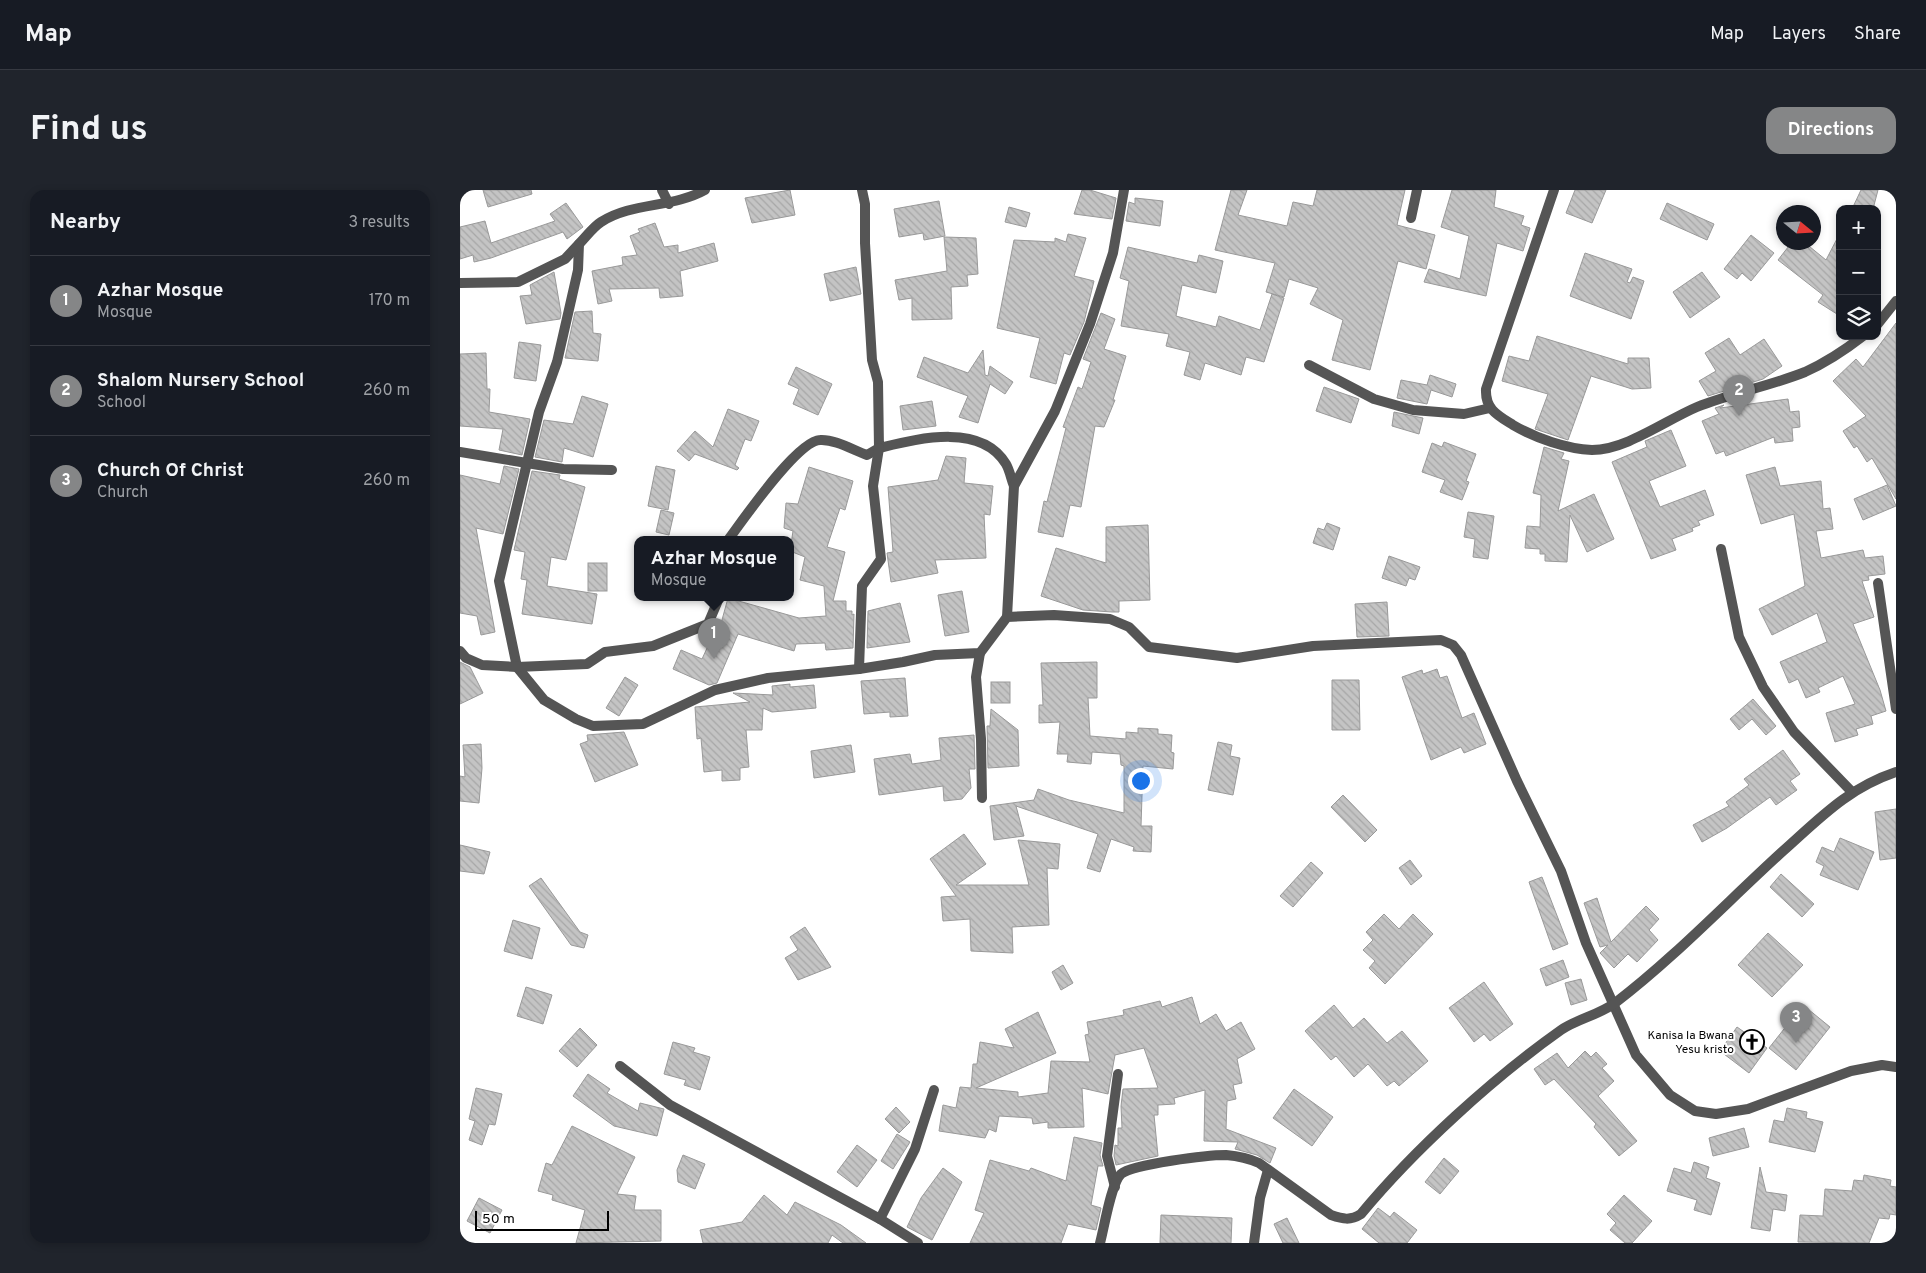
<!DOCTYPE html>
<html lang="en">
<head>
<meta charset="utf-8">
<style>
	body { margin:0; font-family:Overpass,sans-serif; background:#20242c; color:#f1f3f6 }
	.controls { position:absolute; right:15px; top:15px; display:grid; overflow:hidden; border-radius:10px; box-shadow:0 2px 8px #0003 }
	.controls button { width:45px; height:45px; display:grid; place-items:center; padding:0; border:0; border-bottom:1px solid #363941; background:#171b24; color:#f1f3f6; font:25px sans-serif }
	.compass { position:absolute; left:1316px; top:15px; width:45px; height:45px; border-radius:50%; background:#171b24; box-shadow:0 2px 8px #0003; rotate:108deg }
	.scale { position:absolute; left:15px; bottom:12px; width:134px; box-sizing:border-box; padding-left:5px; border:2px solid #000; border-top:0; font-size:14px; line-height:18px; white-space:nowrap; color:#000; -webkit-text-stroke:4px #fff; paint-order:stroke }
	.you { position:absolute; left:680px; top:590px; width:18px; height:18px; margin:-12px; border:4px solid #fff; border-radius:50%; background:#1a73e8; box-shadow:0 0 0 8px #1a73e833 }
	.badge { display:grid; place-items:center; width:32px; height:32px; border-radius:50%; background:#858687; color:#fff; font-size:16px; font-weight:700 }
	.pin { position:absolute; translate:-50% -41px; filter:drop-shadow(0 1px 2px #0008) }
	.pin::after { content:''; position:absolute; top:26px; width:18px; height:15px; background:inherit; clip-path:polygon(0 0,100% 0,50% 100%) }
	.popup { position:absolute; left:174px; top:346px; width:160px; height:65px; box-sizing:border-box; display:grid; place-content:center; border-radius:10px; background:#171b24; filter:drop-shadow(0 1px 4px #0005); font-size:16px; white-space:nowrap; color:#9ea1a6 }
	.popup b { font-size:19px; color:#f1f3f6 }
	.popup::after { content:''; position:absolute; left:50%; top:100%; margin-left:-10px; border:10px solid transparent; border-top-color:#171b24 }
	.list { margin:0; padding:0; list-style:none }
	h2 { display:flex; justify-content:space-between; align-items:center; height:65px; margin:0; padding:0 20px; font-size:21px }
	h2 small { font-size:16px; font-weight:400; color:#9ea1a6 }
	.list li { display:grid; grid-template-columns:32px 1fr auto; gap:15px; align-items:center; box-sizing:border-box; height:90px; padding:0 20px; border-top:1px solid #363941 }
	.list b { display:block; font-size:19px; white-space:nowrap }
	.list p { margin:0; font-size:16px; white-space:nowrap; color:#9ea1a6 }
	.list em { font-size:16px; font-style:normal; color:#9ea1a6 }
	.icon { flex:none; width:28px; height:28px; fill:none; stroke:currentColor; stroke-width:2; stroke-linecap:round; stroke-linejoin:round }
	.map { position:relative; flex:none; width:1436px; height:1053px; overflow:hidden; border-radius:15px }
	header { display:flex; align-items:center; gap:30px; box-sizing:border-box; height:70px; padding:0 25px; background:#171b24; border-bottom:1px solid #363941 }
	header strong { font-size:24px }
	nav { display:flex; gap:28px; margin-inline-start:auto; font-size:18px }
	.intro { display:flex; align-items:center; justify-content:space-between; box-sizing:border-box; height:120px; padding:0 30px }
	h1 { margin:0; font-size:35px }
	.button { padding:12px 22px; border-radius:15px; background:#858687; color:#fff; font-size:18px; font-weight:700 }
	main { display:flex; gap:30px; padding:0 30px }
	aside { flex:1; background:#171b24; border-radius:15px; box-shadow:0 2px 8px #0003 }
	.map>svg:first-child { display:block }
	.building { fill:url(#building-back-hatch); stroke:#999 }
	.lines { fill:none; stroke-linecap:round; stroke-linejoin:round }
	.street { stroke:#555; stroke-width:10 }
	.labels { text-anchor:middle; stroke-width:4; stroke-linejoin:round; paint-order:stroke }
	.poi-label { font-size:12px; fill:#000; stroke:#fff; text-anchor:end }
</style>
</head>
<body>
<header>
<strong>Map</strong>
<nav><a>Map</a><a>Layers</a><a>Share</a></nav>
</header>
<div class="intro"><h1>Find us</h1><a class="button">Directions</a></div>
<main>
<aside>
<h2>Nearby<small>3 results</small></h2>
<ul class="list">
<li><span class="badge">1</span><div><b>Azhar Mosque</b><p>Mosque</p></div><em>170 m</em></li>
<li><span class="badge">2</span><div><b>Shalom Nursery School</b><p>School</p></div><em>260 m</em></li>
<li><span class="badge">3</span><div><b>Church Of Christ</b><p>Church</p></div><em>260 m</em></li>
</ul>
</aside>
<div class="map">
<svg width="1436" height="1053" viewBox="0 0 1436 1053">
	<defs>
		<pattern id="building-back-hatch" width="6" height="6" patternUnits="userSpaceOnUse" patternTransform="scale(1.25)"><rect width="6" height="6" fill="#c4c4c4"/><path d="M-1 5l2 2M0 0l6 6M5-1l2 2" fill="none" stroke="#a7a7a7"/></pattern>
	</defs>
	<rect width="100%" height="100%" fill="#fff"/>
	<g class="building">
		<polygon points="23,0 71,0 72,4 28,17"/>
		<polygon points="330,0 335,25 292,33 285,8"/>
		<polygon points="622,0 630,0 656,8 652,29 614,24"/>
		<polygon points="771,0 787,0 778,25 827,36 833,12 853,16 857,0 945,0 937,35 975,45 966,79 938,71 910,180 872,170 883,130 850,114 858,98 829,89 824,107 806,102 815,73 755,60"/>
		<polygon points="992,0 1036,0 1034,17 1064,26 1061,35 1070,38 1063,61 1037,53 1026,106 964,92 969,79 1000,89 1009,46 981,37"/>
		<polygon points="1115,0 1146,0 1132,33 1106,23"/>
		<polygon points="1401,0 1418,0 1413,19 1392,19"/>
		<polygon points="675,8 703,11 700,36 666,31 669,12 675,14"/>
		<polygon points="479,11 485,46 464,50 463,43 439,47 434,19"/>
		<polygon points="106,13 123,37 107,49 103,42 31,68 14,72 13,65 0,69 0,37 25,31 31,53 95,31 90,24"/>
		<polygon points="1207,13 1254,34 1247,50 1200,29"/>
		<polygon points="549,17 570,23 566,37 545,32"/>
		<polygon points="195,33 204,57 218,55 218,63 254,53 258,71 220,81 223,106 200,108 199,98 149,99 152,111 138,114 132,81 163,75 162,67 177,65 170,46 180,42 178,39"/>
		<polygon points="1380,43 1380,126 1358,112 1363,105 1318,70 1332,52 1344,52 1366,70"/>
		<polygon points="608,44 626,48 614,86 634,91 624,132 610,165 604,163 596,194 570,187 580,148 537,138 554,50 595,52 595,48 606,52"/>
		<polygon points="1291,45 1314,63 1291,91 1282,83 1277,89 1264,79"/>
		<polygon points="484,47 516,48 518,84 507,85 508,96 491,97 492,129 452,130 452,108 439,110 435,90 487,81"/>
		<polygon points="668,57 737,73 739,65 763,71 756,103 722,95 716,126 756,137 759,126 800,140 812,104 824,108 804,172 786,167 781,185 745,173 740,190 724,185 730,162 706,156 709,144 661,136 669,91 660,88"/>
		<polygon points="1125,63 1172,79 1167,92 1170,93 1173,87 1184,91 1171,129 1110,106"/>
		<polygon points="396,77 401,104 370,111 364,84"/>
		<polygon points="94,82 101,123 100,129 66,134 60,106 72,105 70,95"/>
		<polygon points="1242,82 1260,107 1230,128 1213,102"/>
		<polygon points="132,121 133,143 141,144 138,171 105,168 115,122"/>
		<polygon points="641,123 655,129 644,159 666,166 653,210 655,210 644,237 635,236 621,317 610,315 603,347 578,342 584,311 587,312 606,238 603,237 618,197 622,199 631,172 623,169"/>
		<polygon points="1436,133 1436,309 1412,268 1407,272 1397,256 1394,258 1383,241 1406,226 1373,191 1396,169 1403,177"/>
		<polygon points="1077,146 1168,174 1168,168 1189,168 1191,198 1172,199 1131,186 1108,250 1075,239 1088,204 1042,191 1049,166 1069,171"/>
		<polygon points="1269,148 1280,165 1304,149 1322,176 1303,189 1248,206 1239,191 1256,181 1245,163"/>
		<polygon points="59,152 81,155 76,191 54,188"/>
		<polygon points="523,160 525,185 528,186 530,176 553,192 545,204 530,194 518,233 499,227 508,206 457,187 464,167 508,183"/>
		<polygon points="26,163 27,199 30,199 29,222 70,229 62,265 39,260 43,239 0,236 0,164"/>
		<polygon points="336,177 372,194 358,225 333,214 339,199 328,194"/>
		<polygon points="970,185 996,194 992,207 971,200 967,214 937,208 941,190 967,195"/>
		<polygon points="864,197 899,209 891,233 856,221"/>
		<polygon points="122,206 148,214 133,267 104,258 102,272 75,267 84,230 113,234"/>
		<polygon points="1328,209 1330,222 1339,221 1340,237 1332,238 1333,251 1315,253 1314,247 1266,266 1264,261 1256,264 1242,231 1259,224 1255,218 1264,215 1260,218"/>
		<polygon points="472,211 476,236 443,240 440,216"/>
		<polygon points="268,219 299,231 291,251 285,249 275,275 279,278 277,280 235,264 229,271 217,261 235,241 253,257"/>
		<polygon points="934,222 963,228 959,244 932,236"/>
		<polygon points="1211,240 1226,276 1189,291 1200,317 1245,300 1254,325 1238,331 1240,335 1232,338 1233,341 1212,349 1216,360 1191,369 1152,272 1187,257 1185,251"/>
		<polygon points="984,252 1016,264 1006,291 1009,292 1002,310 980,302 985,290 962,282 972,253 982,257"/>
		<polygon points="1084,257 1104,263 1101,269 1109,271 1098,321 1134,304 1154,349 1127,362 1110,325 1107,372 1085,371 1085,364 1080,364 1080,359 1065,358 1067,336 1080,337 1081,305 1073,303"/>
		<polygon points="486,266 506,268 504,293 533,296 530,325 524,324 526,368 475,370 478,383 431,392 427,363 433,362 428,297 478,290"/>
		<polygon points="44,276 59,279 43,344 16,338 35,442 21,445 17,426 0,423 0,285 40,294"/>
		<polygon points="196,276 215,280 208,320 188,316"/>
		<polygon points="349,277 393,291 385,320 380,318 367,357 385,362 373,411 386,411 386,421 392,421 392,425 394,424 393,458 366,460 365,453 336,454 334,461 278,444 257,493 249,495 213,479 221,460 242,469 248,456 254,459 268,408 339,428 366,426 364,396 340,390 345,367 330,361 333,341 324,338 326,313 338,314"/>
		<polygon points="1315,277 1320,296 1361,291 1363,319 1370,318 1373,339 1356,341 1361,368 1403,360 1405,368 1423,366 1425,384 1408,386 1409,390 1402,391 1414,427 1393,434 1420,500 1426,521 1411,526 1413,534 1396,539 1398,545 1375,552 1366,523 1395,514 1383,486 1358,498 1360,502 1346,508 1338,489 1329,493 1320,472 1367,452 1357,423 1312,445 1299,419 1345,396 1334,324 1301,334 1286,285"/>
		<polygon points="72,281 100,285 99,289 125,297 106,370 91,367 87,396 137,404 132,434 62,424 67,390 61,389 65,362 54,360"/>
		<polygon points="1427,295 1436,316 1403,330 1394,309"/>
		<polygon points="201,320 214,323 209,345 196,342"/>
		<polygon points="1008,322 1034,326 1028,369 1013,367 1015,349 1004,347"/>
		<polygon points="867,333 880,338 873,360 853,353 858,338 864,340"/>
		<polygon points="688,335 690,410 659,411 659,422 652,422 623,420 581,406 596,358 646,373 646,337"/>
		<polygon points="929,366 960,377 955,390 949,388 946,396 922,388"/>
		<rect x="128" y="373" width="19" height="28"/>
		<polygon points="502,401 509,442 485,446 478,405"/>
		<polygon points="927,412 929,446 897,447 895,414"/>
		<polygon points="440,413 450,452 407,458 408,421"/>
		<polygon points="0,472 10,477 23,503 0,514"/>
		<polygon points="637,472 637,508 628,508 630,546 666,549 666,542 678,543 678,538 698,539 698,544 712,545 711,562 714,563 713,579 683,576 681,636 692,636 691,662 673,661 674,657 651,649 640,682 627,678 638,644 556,616 564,646 534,650 530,616 574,610 578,599 609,610 664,623 664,576 661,575 660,564 632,562 631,574 607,572 608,564 597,564 600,532 579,533 579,515 583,515 581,473"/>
		<polygon points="977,479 980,488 987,486 1002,528 1014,523 1026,554 1004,563 1001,557 971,570 942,487 962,480 963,484"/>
		<polygon points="165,487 178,495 159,526 146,518"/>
		<polygon points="445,488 448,526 430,527 430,522 404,524 401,491"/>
		<polygon points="872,490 899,490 900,540 872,540"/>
		<rect x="531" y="492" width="19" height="21"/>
		<polygon points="330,494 330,497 354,495 356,518 312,522 303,518 302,540 286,540 289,577 280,578 280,590 262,591 262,580 244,582 241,548 237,549 235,517 290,512 273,503 313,505 312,496"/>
		<polygon points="1293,509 1316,536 1306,545 1292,529 1279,540 1270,529"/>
		<polygon points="531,519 558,540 559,576 528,578 527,536 530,536"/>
		<polygon points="164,542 178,575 135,592 120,554 128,551 127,545"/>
		<polygon points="514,545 515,579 509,579 511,598 502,609 484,611 483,596 419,605 414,569 450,564 452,574 481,570 479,548"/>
		<polygon points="758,552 772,555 770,566 780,568 773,605 748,600"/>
		<polygon points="21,554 22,578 19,613 0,611 0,586 5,587 3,555"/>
		<polygon points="391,555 395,582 354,588 351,561"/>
		<polygon points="1323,560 1340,584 1330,591 1337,600 1316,615 1310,607 1267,638 1242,652 1233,635 1269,616 1266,612 1289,595 1284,589"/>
		<polygon points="883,605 917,640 905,652 871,617"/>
		<polygon points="1436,619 1436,668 1420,670 1415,622"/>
		<polygon points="504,644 526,674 496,695 569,695 558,650 600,654 598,679 587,678 589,735 552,737 553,763 511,761 510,729 483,731 481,707 496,706 470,669"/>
		<polygon points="1380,648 1414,662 1398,700 1360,685 1364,676 1356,672 1362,657 1374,662"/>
		<polygon points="0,655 30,662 24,684 0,681"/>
		<polygon points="950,670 962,686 951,695 939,678"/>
		<polygon points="851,672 863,683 833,717 820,706"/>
		<polygon points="1321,684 1354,714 1342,727 1310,697"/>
		<polygon points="1082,687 1108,754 1093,760 1069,692"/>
		<polygon points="81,688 120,742 128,745 124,758 111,755 69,696"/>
		<polygon points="1137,708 1151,752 1186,716 1199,729 1189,740 1198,750 1177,772 1168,764 1154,778 1140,763 1148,755 1140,757 1124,713"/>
		<polygon points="924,724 939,739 953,724 973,744 925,794 909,778 915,771 903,760 913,750 906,742"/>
		<polygon points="53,730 80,738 72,769 44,761"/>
		<polygon points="345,737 371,777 338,790 325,768 338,760 330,747"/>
		<polygon points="1308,743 1343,775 1312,807 1278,775"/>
		<polygon points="1103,770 1109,787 1086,796 1080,779"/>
		<polygon points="603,775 613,793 601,800 592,782"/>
		<polygon points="1121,789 1127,810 1111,815 1105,793"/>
		<polygon points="1024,792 1053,834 1030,851 1024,844 1014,852 989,818"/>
		<polygon points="66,797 92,805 83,834 57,826"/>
		<polygon points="732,807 740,834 756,824 766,841 781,832 795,859 777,869 782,893 773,895 776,909 767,911 766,939 816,958 810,973 797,965 775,959 778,952 744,951 745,900 714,908 715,914 698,915 698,925 694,925 698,966 656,975 654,966 655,955 658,956 658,938 662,938 661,916 663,899 698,898 684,858 655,865 648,904 622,898 624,937 588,938 588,932 573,934 572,928 539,926 536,942 529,939 525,948 479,941 483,915 496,918 500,897 511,898 513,874 517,874 520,852 554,858 545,839 578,822 596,863 516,898 558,902 558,907 588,903 591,871 630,872 625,845 629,844 627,832 664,825 663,820 700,811 702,817"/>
		<polygon points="874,815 893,838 904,828 927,853 942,841 968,871 939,896 934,891 927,896 908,874 894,887 876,866 871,870 845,841"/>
		<polygon points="1343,815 1370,837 1336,880 1309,858"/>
		<polygon points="1277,837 1307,858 1289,883 1260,861"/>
		<polygon points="120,838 137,855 117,877 99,861"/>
		<polygon points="213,852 235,858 233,862 250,867 240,900 224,895 226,890 204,884"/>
		<polygon points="1125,861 1131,867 1136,862 1147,874 1142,878 1154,891 1138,906 1177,951 1159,966 1134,937 1136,934 1094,889 1085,895 1074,879 1097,863 1108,878"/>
		<polygon points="128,884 150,899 147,903 178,921 180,913 204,919 197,946 154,936 113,906"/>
		<polygon points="16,898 42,904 35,935 29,934 22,955 9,950 15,931 9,929"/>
		<polygon points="834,899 873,927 852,956 813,928"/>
		<polygon points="436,917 450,932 439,943 425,929"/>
		<polygon points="1327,918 1347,922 1346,928 1363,932 1355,962 1309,952 1314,930 1324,932"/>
		<polygon points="112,936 175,967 157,1004 176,1006 174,1020 201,1020 201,1051 116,1053 125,1020 92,1010 93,1005 78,1001 86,973 92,975"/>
		<polygon points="1284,938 1289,957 1253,966 1249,948"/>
		<polygon points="437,944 450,952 433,979 421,971"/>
		<polygon points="614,947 642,953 640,965 643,976 638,976 631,1015 641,1018 636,1040 608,1034 601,1053 510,1053 524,1023 515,1020 530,970 569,981 571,978 606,991"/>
		<polygon points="397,955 417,970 397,997 377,982"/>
		<polygon points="223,965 245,974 235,999 218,992 217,980"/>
		<polygon points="984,968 999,981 980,1004 965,992"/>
		<polygon points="1234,972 1249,977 1246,988 1260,993 1251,1025 1234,1020 1237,1010 1207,1001 1214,978 1231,983"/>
		<polygon points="1300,977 1306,1002 1327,1005 1325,1021 1313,1019 1310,1041 1291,1038"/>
		<polygon points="483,978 502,992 472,1050 447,1037 461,1008"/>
		<polygon points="1404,985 1431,990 1430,996 1436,997 1436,1025 1430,1024 1429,1029 1419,1028 1409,1053 1338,1052 1340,1025 1363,1026 1365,999 1392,1001 1394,990 1403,991"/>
		<polygon points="304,1005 327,1025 335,1012 381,1035 406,1053 383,1053 372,1045 368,1053 243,1053 240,1040 282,1032"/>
		<polygon points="1164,1005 1192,1031 1172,1053 1165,1053 1150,1040 1156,1033 1147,1024"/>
		<polygon points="19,1008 42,1020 30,1043 7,1031"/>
		<polygon points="918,1018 930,1027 934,1022 957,1040 947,1053 919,1053 902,1039"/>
		<polygon points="701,1025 772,1028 771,1053 700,1053"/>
		<polygon points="827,1028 839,1053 823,1053 814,1034"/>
	</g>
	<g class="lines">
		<g class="street">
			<polyline points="202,0 209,14"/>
			<path d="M245,0C213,18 172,12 141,32C133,37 126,47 119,54L118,80L97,172L79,222L39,391L57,477L84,510L116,529L133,536L183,534L255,500L308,488L399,479L443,472L475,465L520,463L547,427L594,425L650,429L669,437L689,457L777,468L853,456L981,450L993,455L1001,465L1057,591L1101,681L1126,753L1176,865L1210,905L1235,921L1256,924L1288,919L1391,881L1422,875L1436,877"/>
			<path d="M402,0L405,14V53L412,170L418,192L419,258C457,249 521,232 546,274C550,281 551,289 554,296"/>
			<path d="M1094,0L1026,199C1025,219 1037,225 1053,235C1075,248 1107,259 1132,260C1166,260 1206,230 1237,217C1272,203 1310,196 1345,182C1365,173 1385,160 1403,146"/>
			<polyline points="951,28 957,0"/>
			<polyline points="0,93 58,92 105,69 119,54"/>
			<polyline points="1417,135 1436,111"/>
			<polyline points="849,175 914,209 953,220 1004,224 1030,218"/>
			<polyline points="0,262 103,279 152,280"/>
			<path d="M268,350C283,330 337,251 360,250C375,249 393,260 407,265L419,258"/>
			<polyline points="1261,359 1279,447 1303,497 1334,542 1392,602"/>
			<polyline points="1418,393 1436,519"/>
			<polyline points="547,427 554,296 595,221 630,134 653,63 664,0"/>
			<polyline points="0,461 6,468 22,475 57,477 127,474 145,462 193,456 248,434 259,408"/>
			<polyline points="520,463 516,487 521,549 522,608"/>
			<polyline points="399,479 402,396 421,369 413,296 419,258"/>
			<polyline points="160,876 210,915 420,1029 458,1053"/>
			<polyline points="655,997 647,966 658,884"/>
			<polyline points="420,1029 455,959 474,900"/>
			<path d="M640,1053C644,1039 651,993 661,984C673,974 748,965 766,965C777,966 788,968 799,973L871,1025C883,1029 890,1031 901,1024C954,960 1033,888 1101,840C1117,829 1139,825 1155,813C1214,768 1268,711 1323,661C1360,628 1388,598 1436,582"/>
			<polyline points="794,1053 800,1008 808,980"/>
		</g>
	</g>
	<defs>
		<symbol id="church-ring" viewBox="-11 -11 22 22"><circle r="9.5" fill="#fff" stroke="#000" stroke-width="1.5"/><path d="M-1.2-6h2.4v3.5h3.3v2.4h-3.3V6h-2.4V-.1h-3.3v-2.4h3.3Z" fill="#000"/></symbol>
	</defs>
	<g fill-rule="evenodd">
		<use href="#church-ring" x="1278" y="838" width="28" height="28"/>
	</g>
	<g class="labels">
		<g class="poi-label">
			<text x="1274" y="849">Kanisa la Bwana<tspan x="1274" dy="14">Yesu kristo</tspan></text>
		</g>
	</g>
</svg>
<div class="controls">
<button>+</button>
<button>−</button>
<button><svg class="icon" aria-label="layers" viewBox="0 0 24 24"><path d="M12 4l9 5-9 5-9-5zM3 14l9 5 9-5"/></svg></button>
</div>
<svg class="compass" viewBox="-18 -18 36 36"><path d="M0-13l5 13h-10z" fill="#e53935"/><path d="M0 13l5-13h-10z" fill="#9ea1a6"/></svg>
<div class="scale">50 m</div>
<div class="you"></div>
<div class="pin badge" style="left:254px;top:469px">1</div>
<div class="popup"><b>Azhar Mosque</b>Mosque</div>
<div class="pin badge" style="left:1279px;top:226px">2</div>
<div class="pin badge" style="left:1336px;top:853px">3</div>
</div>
</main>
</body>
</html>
